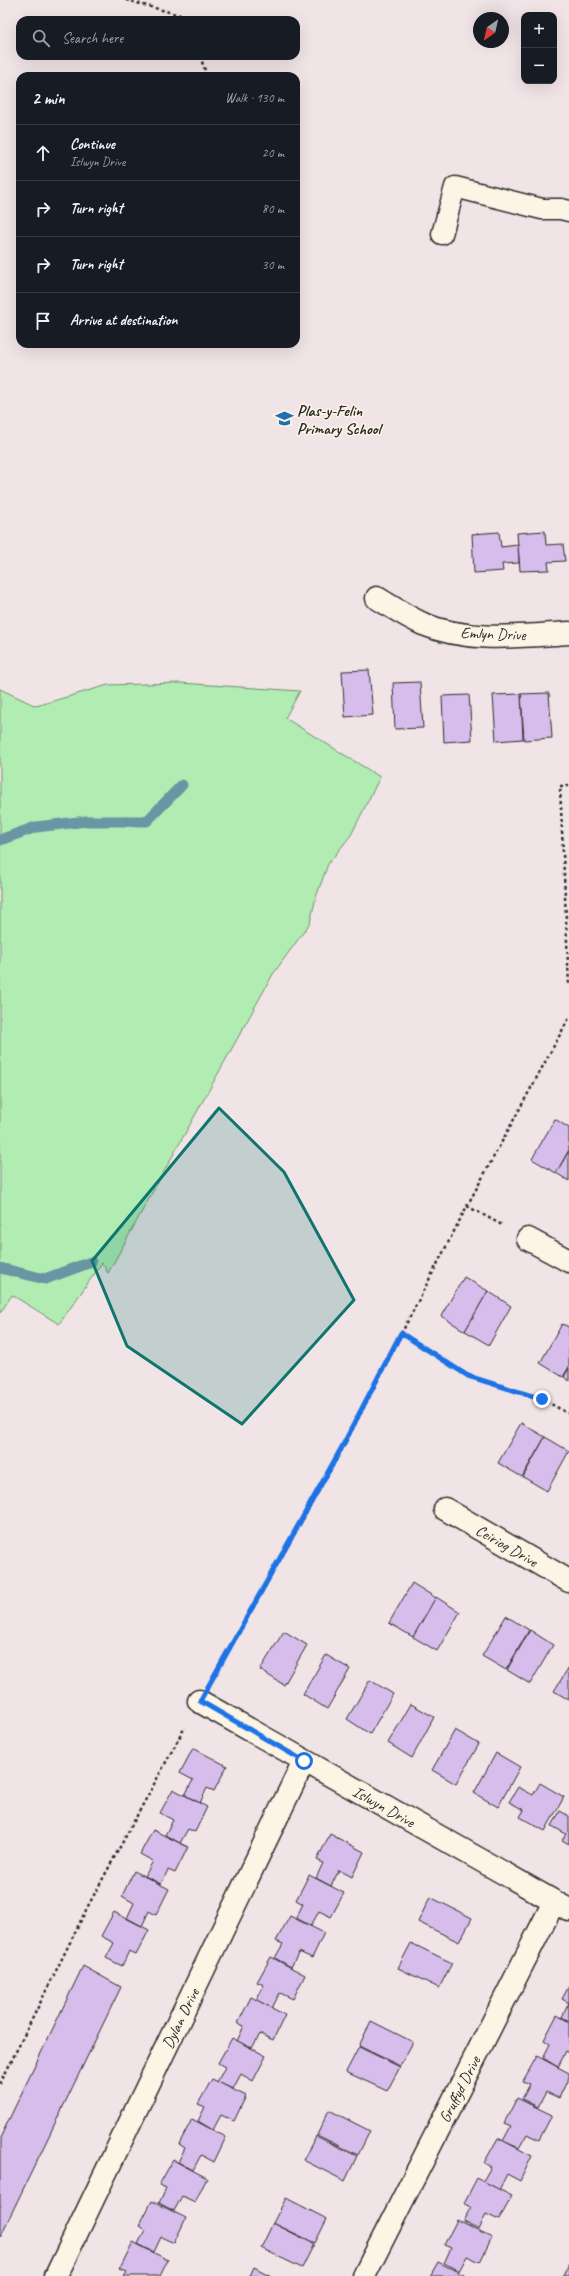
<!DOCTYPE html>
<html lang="en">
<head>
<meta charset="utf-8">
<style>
	body { margin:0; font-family:Caveat,sans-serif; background:#20242c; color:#f1f3f6 }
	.controls { position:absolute; right:12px; top:12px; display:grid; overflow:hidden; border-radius:8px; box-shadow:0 4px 16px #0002 }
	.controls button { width:36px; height:36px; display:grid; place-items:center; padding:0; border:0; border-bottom:1px solid #363941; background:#171b24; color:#f1f3f6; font:20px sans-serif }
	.compass { position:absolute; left:473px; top:12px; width:36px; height:36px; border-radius:50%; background:#171b24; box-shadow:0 4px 16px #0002; rotate:214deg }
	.stop { position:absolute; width:12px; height:12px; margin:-9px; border:3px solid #1a73e8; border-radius:50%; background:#fff }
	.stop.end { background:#1a73e8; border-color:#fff; box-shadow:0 1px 4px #0008 }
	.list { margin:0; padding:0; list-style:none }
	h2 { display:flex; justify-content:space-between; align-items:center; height:52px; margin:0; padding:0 16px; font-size:17px }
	h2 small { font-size:13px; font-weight:400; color:#9ea1a6 }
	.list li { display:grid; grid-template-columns:26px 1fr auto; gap:12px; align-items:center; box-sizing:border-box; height:56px; padding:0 16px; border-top:1px solid #363941 }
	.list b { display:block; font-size:15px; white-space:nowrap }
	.list p { margin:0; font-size:13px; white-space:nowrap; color:#9ea1a6 }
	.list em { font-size:13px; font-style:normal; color:#9ea1a6 }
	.icon { flex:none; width:22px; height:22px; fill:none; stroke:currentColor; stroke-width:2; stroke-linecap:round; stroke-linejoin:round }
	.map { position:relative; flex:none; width:569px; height:2276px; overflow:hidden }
	.search { position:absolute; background:#171b24; box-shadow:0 4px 16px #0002; left:16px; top:16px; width:284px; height:44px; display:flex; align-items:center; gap:10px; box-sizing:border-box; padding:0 14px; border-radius:12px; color:#9ea1a6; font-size:15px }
	.panel { position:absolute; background:#171b24; box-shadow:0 4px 16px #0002; left:16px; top:72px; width:284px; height:276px; border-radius:12px }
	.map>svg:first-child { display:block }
	.green { fill:#b1edb2; stroke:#6e8c6e }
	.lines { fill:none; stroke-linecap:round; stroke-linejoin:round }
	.stream { stroke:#6995a4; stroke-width:11 }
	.building { fill:#d7bdec; stroke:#2b2b2b }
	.service-casing { stroke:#2b2b2b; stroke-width:23 }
	.minor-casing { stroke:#2b2b2b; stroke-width:25 }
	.path { stroke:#2b2b2b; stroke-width:2.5; stroke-dasharray:3 3; stroke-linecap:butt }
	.service { stroke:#fcf5e5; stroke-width:20 }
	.minor { stroke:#fcf5e5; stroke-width:22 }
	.route { stroke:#1a73e8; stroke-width:5 }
	.marked { fill:#0f766e; fill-opacity:0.2; stroke:#0f766e; stroke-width:3; stroke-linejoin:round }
	.labels { text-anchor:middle; stroke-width:3; stroke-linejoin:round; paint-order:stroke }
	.poi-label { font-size:16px; font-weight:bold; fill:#2b2b2b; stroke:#fcf5e5; text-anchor:start }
	.street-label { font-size:16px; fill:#2b2b2b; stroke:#fcf5e5 }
</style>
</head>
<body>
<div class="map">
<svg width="569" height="2276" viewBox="0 0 569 2276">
	<rect width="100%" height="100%" fill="#f1e4e7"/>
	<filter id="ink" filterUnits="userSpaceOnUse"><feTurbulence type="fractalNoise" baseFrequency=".025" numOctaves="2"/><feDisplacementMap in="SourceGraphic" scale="8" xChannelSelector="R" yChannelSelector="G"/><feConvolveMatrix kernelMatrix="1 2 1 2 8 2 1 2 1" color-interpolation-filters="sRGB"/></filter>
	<g filter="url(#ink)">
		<polygon class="green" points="180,683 300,691 285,718 380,777 351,835 328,864 316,897 310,923 273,974 108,1273 102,1263 59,1324 12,1295 0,1313 0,689 36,706 108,685"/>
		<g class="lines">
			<g class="stream">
				<polyline points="0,840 36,827 87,821 147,821 182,785"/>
				<polyline points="0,1268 45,1279 91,1262"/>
			</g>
		</g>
		<g class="building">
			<polygon points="545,531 546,545 563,544 565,561 548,562 549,570 520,571 517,533"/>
			<polygon points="499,532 501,547 518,545 519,563 502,564 503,571 474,573 472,534"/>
			<polygon points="369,670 373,715 345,717 342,671"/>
			<polygon points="420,682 423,728 395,729 393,683"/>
			<polygon points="549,693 552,738 524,740 521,694"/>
			<polygon points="521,694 523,739 496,741 493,695"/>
			<polygon points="469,695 472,740 444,742 442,696"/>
			<polygon points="555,1119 569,1128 569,1150 556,1173 532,1159"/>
			<polygon points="569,1151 569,1181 556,1173"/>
			<polygon points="464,1277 488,1291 465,1331 441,1316"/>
			<polygon points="488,1291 511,1306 489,1345 465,1331"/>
			<polygon points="562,1324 569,1327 569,1367 563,1377 540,1363"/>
			<polygon points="569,1368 569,1381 564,1377"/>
			<polygon points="521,1423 545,1437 522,1477 498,1463"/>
			<polygon points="545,1437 569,1451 547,1491 523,1477"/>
			<polygon points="412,1583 436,1598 413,1637 389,1623"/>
			<polygon points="436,1597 460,1612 437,1651 413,1637"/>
			<polygon points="506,1616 529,1630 506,1670 482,1656"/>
			<polygon points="530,1630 553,1645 530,1684 507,1670"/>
			<polygon points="284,1631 307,1645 284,1685 260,1670"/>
			<polygon points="326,1655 350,1669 327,1709 303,1694"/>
			<polygon points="569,1667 569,1700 554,1691"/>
			<polygon points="370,1680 393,1694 370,1734 347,1719"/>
			<polygon points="411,1704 434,1717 412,1758 388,1743"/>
			<polygon points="455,1730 479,1744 456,1784 432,1770"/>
			<polygon points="193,1748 227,1766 214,1791 207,1788 200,1803 185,1795 193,1780 180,1773"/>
			<polygon points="496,1753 520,1767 498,1807 474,1793"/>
			<polygon points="540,1783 564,1797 545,1831 520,1817 524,1810 509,1802 518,1787 533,1795"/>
			<polygon points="173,1789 207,1807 195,1832 188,1829 180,1843 165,1835 173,1820 160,1813"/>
			<polygon points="560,1811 569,1816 569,1844 562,1840 566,1834 552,1826"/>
			<polygon points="153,1830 188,1847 175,1873 168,1870 161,1884 145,1876 153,1861 140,1854"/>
			<polygon points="330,1834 364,1852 352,1877 339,1870 331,1886 316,1878 323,1863 317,1860"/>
			<polygon points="134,1871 169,1889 156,1915 149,1911 142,1926 127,1918 134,1903 122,1896"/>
			<polygon points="309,1875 344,1893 331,1917 319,1911 311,1926 296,1918 303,1904 296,1900"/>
			<polygon points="430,1897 472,1918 459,1942 418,1922"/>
			<polygon points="114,1912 149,1930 136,1955 129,1951 122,1966 106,1958 114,1943 101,1936"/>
			<polygon points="290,1916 324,1933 312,1958 299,1952 291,1967 275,1958 283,1944 276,1941"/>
			<polygon points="411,1943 452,1963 439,1988 398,1968"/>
			<polygon points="271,1957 305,1975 293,1999 280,1993 272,2008 256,2000 264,1985 257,1982"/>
			<polygon points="83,1966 121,1987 0,2237 0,2138"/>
			<polygon points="569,1986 569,2021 562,2017 569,2003 562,1999"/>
			<polygon points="251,1997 285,2015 273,2040 260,2034 252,2048 237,2041 244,2026 238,2023"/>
			<polygon points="557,2015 569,2022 569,2053 566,2051 558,2067 543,2058 550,2044 544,2040"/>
			<polygon points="371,2021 413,2042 400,2066 359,2046"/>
			<polygon points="232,2038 266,2056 253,2081 241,2074 233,2089 217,2082 225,2067 218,2063"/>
			<polygon points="359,2047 400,2067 387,2091 346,2072"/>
			<polygon points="537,2056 569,2073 569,2077 559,2098 546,2092 538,2107 522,2099 530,2084 523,2081"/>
			<polygon points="212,2079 246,2096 234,2121 221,2115 213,2130 198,2121 205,2107 198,2104"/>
			<polygon points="517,2098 552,2115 539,2140 527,2134 519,2148 503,2141 511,2126 504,2123"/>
			<polygon points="329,2110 370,2131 358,2155 317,2135"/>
			<polygon points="192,2119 226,2137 214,2162 201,2155 193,2170 178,2162 185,2148 179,2144"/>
			<polygon points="316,2136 357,2156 345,2181 303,2160"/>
			<polygon points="498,2138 532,2156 520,2181 507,2174 499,2190 483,2181 491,2167 484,2163"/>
			<polygon points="173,2160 207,2178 195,2202 182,2196 174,2211 159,2203 166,2188 159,2185"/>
			<polygon points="477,2178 512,2196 499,2220 486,2214 479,2229 463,2221 471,2207 464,2203"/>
			<polygon points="286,2198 327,2219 315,2243 273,2223"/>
			<polygon points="152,2201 186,2218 174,2243 161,2237 154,2252 138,2244 145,2230 139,2226"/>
			<polygon points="457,2220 492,2237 480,2262 467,2256 459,2271 444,2263 451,2248 444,2245"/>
			<polygon points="273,2223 314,2244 302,2268 261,2248"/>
			<polygon points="133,2242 168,2260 160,2276 124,2276 127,2271 120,2268"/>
			<polygon points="438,2262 466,2276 430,2276"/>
			<polygon points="569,2264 569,2276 563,2276"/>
			<polygon points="254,2267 271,2276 250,2276"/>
		</g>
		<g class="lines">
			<defs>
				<polyline id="service" points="442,234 455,187 542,209 561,209 569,211"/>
				<g id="minor">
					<path d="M377,598C392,607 407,617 423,624C469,643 520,636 569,633"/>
					<polyline points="528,1239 569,1261"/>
					<polyline points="445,1509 569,1581"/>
					<polyline points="199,1701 569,1910"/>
					<polyline points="56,2276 304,1761"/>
					<polyline points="364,2276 554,1902"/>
				</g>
			</defs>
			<use href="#service" class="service-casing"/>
			<use href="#minor" class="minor-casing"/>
			<g class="path">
				<polyline points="126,0 187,17 188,20"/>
				<polyline points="200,56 207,76"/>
				<polyline points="569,786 560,786 569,985"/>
				<polyline points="467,1206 502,1225"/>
				<polyline points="401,1333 468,1376 542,1399 569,1414"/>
				<polyline points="214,1676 343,1447 467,1206 569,1018"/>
				<polyline points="0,2084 88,1906 185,1727"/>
			</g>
			<use href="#service" class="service"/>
			<use href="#minor" class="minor"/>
		</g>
	</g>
	<g class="lines" filter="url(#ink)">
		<polyline class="route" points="304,1761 200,1701 342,1447 401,1333 468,1376 542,1399"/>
	</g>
	<path class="marked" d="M219,1108L284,1172L354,1300L242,1424L127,1346L92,1261Z"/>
	<defs>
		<symbol id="school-bare" viewBox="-9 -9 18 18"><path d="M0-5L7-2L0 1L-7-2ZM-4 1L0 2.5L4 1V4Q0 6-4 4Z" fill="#1f6fb2" stroke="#fcf5e5" stroke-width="2.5" paint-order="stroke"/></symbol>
	</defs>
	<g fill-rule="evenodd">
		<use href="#school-bare" x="272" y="406" width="25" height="25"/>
	</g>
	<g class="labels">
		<g class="poi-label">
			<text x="297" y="416">Plas-y-Felin<tspan x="297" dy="18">Primary School</tspan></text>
		</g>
		<g class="street-label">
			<text transform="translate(493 633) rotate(2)" y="6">Emlyn Drive</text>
			<text transform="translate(507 1545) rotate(30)" y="6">Ceiriog Drive</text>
			<text transform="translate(384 1806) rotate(29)" y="6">Islwyn Drive</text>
			<text transform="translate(180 2018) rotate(-64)" y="6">Dylan Drive</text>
			<text transform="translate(459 2089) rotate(-63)" y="6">Gruffyd Drive</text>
		</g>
	</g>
</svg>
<div class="controls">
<button>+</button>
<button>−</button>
</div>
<svg class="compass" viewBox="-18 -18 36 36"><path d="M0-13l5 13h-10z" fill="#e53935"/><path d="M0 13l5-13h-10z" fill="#9ea1a6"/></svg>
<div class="stop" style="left:304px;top:1761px"></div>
<div class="stop end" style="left:542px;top:1399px"></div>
<div class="search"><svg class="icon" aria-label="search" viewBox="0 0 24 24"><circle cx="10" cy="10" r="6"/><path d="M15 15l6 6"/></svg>Search here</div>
<section class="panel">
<h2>2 min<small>Walk · 130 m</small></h2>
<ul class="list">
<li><svg class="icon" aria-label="ahead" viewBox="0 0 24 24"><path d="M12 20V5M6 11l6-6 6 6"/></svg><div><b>Continue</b><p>Islwyn Drive</p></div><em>20 m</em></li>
<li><svg class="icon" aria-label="right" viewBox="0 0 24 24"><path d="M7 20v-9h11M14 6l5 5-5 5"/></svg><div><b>Turn right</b></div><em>80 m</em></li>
<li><svg class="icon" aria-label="right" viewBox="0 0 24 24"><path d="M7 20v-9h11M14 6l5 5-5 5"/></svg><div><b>Turn right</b></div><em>30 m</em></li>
<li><svg class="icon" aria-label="arrive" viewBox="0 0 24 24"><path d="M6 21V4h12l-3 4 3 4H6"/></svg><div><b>Arrive at destination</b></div></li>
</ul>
</section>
</div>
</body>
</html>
